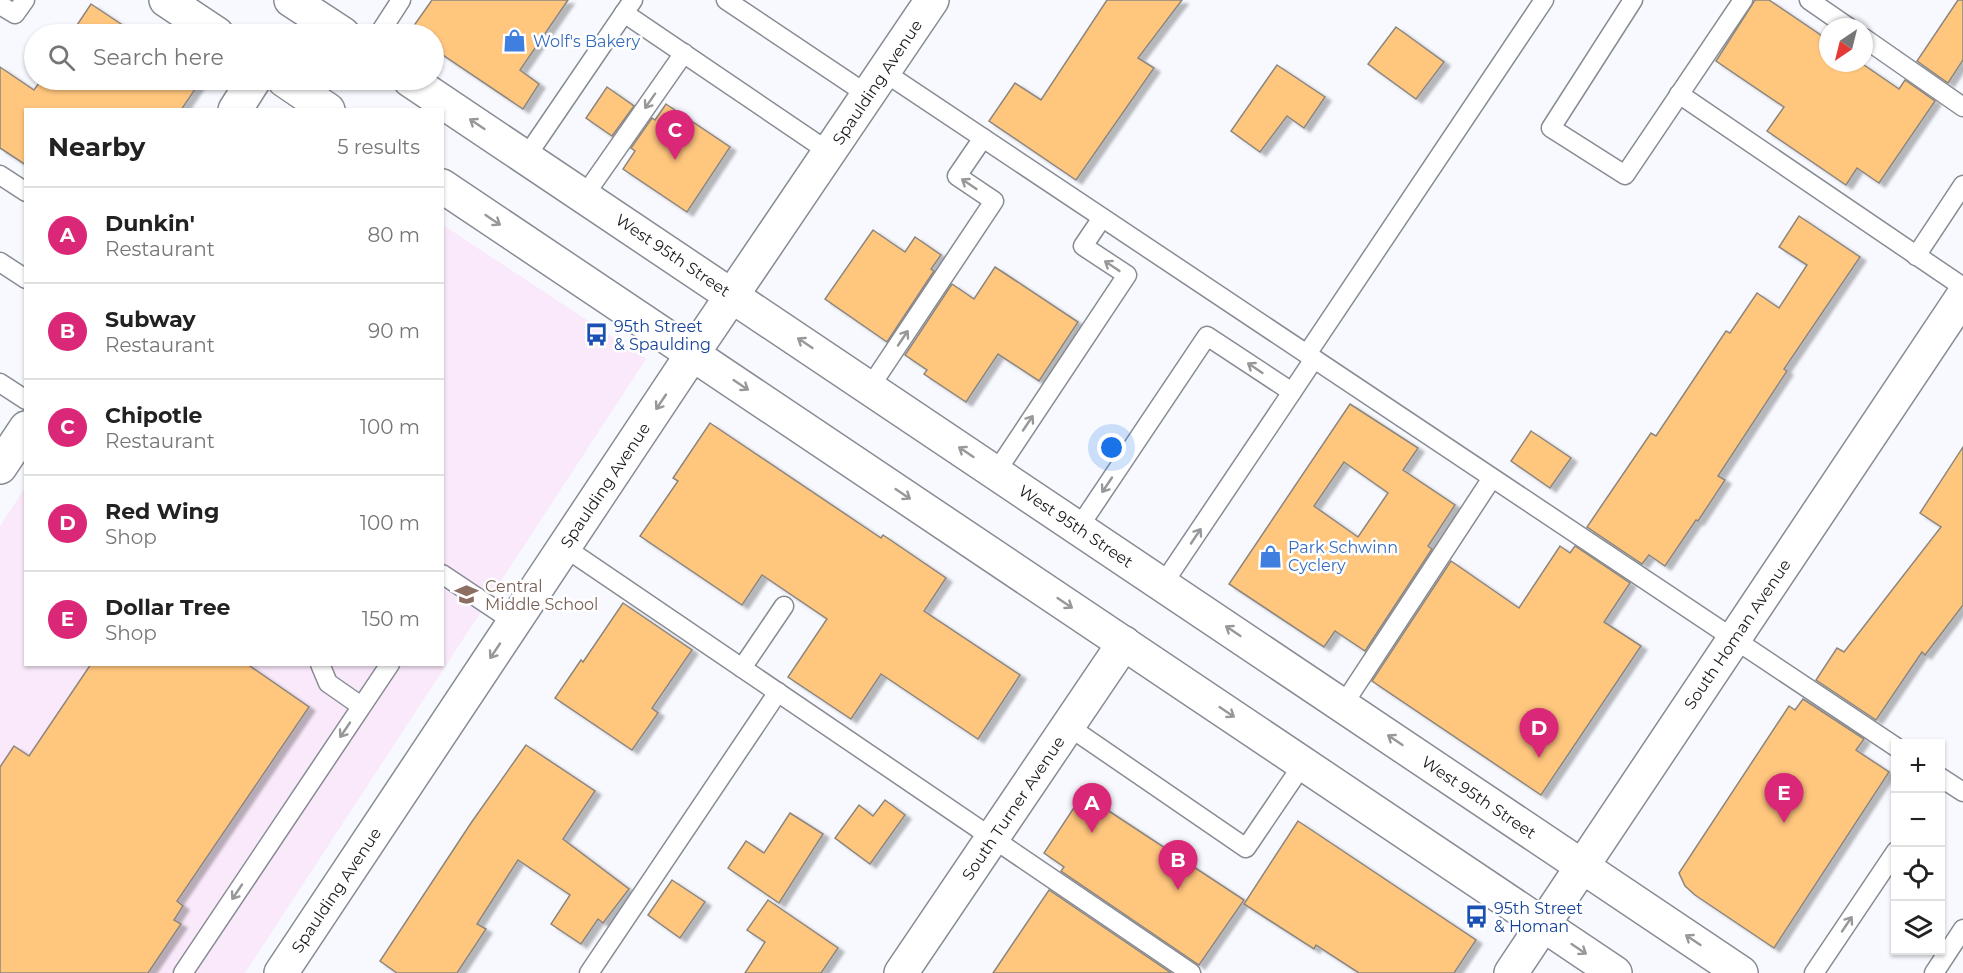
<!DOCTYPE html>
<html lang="en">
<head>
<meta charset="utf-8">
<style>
	body { margin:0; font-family:Montserrat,sans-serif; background:#f2f2f2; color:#222 }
	.controls { position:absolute; right:18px; bottom:18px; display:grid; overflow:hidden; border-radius:0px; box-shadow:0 2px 4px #0004 }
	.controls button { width:54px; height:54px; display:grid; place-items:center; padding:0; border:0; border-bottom:2px solid #e0e0e0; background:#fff; color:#222; font:30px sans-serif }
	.compass { position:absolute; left:1819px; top:18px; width:54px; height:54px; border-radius:50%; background:#fff; box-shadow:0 2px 4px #0004; rotate:215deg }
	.you { position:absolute; left:1112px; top:448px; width:21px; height:21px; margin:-15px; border:4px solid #fff; border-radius:50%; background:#1a73e8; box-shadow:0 0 0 9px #1a73e833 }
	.badge { display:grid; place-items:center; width:39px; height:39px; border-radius:50%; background:#db2777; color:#fff; font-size:20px; font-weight:700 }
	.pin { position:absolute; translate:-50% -50px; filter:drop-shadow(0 2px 3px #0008) }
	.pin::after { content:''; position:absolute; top:32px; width:21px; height:18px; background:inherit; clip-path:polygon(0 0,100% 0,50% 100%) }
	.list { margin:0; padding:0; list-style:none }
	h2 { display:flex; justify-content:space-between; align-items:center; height:78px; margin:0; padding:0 24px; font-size:26px }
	h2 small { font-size:20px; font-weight:400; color:#767676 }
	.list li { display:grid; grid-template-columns:39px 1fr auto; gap:18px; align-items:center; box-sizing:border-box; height:96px; padding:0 24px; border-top:2px solid #e0e0e0 }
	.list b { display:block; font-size:22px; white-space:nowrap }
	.list p { margin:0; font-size:20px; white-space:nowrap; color:#767676 }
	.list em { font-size:20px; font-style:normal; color:#767676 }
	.icon { flex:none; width:33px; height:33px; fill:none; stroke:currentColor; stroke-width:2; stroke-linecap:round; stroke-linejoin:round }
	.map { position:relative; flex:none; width:1963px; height:973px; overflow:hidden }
	.search { position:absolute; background:#fff; box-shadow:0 2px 4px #0004; left:24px; top:24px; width:420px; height:66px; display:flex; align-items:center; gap:15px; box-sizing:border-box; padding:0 21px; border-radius:33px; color:#767676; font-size:22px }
	.panel { position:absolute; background:#fff; box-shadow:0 2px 4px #0004; left:24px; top:108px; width:420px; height:558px; border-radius:0px }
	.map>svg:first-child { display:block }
	.education { fill:#fae9fa }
	.building { fill:#ffc67e; stroke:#8d867f; stroke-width:1.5; fill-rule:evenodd; filter:url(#shadow) }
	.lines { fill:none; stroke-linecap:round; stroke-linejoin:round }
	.lane-casing { stroke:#878b93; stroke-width:21 }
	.street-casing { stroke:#878b93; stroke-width:36 }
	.primary-casing { stroke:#878b93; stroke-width:36 }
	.lane { stroke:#fff; stroke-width:18 }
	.street { stroke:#fff; stroke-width:33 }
	.primary { stroke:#fff; stroke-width:33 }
	.oneway { stroke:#979899 }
	.labels { text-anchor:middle; stroke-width:5; stroke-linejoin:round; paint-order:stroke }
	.shop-label { font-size:16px; fill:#366cbe; stroke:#fff; text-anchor:start }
	.street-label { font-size:16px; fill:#181a1d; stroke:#fff }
	.transit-label { font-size:16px; fill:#164399; stroke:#fff; text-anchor:start }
	.education-label { font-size:16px; fill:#785e54; stroke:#fff; text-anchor:start }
</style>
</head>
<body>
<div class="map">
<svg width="1963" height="973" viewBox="0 0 1963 973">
	<defs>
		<filter id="shadow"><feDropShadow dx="6" dy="4" stdDeviation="1.5" flood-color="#0004"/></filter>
	</defs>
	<rect width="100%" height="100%" fill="#f7f9ff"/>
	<polygon class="education" points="443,225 646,359 245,973 0,973 0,526 25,488 26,664 442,664"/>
	<g class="building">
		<polygon points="432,0 568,0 520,70 539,84 523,109 434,49 434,34 408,34"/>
		<polygon points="1107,0 1182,0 1138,58 1154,68 1076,180 989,121 1015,83 1041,100"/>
		<polygon points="1755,0 1769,0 1828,40 1828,63 1861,63 1899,89 1905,80 1935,101 1879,183 1857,168 1846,185 1767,131 1784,107 1716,61"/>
		<polygon points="1958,0 1963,0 1963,60 1948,83 1917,61"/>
		<polygon points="91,4 136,34 71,34"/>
		<polygon points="1396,27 1444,62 1416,99 1368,64"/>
		<polygon points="1277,65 1325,97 1304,128 1287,116 1260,152 1231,131"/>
		<polygon points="0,67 34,90 41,80 197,80 200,82 181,110 26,110 26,165 0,148"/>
		<polygon points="607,87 634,106 612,136 586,118"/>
		<polygon points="666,104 730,147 687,212 623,169 635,151 631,148 652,118 655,120"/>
		<polygon points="1799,216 1860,257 1784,369 1787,371 1718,476 1725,480 1698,521 1696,520 1665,566 1649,555 1642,564 1587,527 1651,433 1656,436 1726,331 1730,333 1757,293 1779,308 1807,265 1779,247"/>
		<polygon points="873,230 905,252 915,237 941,255 931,269 934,271 887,342 825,299"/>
		<polygon points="995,267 1078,322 1039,381 998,354 966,402 924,374 927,370 905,355 952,284 974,299"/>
		<path d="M1350,404L1418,448L1403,470L1455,505L1428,546L1432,549L1365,651L1335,631L1324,647L1229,584ZM1344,462L1388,493L1358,537L1314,506Z"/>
		<polygon points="710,423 881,538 883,535 946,578 924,611 1020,675 978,739 881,674 851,719 788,677 827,619 762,575 742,605 640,536 678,481 673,478"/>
		<polygon points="1531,431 1571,458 1550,488 1511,461"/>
		<polygon points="1963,447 1963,605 1925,655 1922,652 1876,720 1816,680 1837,648 1844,652 1941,527 1920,513"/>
		<polygon points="1560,546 1570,553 1575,546 1630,583 1604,622 1641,646 1541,795 1372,681 1451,561 1519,608"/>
		<polygon points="623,603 692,650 652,708 658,713 632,750 555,698 581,660 583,662"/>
		<polygon points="91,664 247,664 309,707 177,901 183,906 174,920 181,924 148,973 0,973 0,767 14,746 29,756"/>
		<polygon points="1803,699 1864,739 1856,750 1889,772 1774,948 1695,895 1685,886 1679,873 1789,706 1795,710"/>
		<polygon points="526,745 595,791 563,839 629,889 603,923 598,919 581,944 551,924 570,895 518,860 477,924 486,929 457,973 397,973 380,961 471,823"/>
		<polygon points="1083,794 1244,900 1199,965 1061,871 1064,867 1044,853"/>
		<polygon points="885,800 905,815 870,864 835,838 859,805 873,816"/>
		<polygon points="790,813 823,834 779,903 728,868 746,841 764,853"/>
		<polygon points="1298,821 1476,940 1454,973 1359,973 1316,945 1314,949 1244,904"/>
		<polygon points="672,880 705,902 680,938 648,915"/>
		<polygon points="1049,890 1171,973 993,973"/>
		<polygon points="768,900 838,948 821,973 745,973 765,942 747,930"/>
	</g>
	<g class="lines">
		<defs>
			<g id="lane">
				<polyline points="726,0 868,95"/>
				<polyline points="1633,0 1551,128 1625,175 1743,0"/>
				<polyline points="1809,0 1848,27"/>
				<polyline points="0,5 15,14 25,0"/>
				<polyline points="624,13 829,152"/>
				<polyline points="379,34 401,0"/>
				<polyline points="1864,38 1963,107"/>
				<polyline points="884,72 1896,747"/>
				<polyline points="1679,94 1963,287"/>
				<polyline points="526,157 633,0"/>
				<polyline points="0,175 26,192"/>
				<polyline points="584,196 684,53"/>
				<polyline points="1916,256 1963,185"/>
				<polyline points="0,262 26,279"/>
				<polyline points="1307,354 1544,0"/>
				<polyline points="0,383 26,400"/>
				<polyline points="870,387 994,201 957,176 983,138"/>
				<polyline points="1292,392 1314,359"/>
				<polyline points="996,472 1127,275 1083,246 1102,218"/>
				<polyline points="1079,527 1207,336 1292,392 1163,584"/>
				<polyline points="564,547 1191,973"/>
				<polyline points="442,574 514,622"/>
				<polyline points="320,664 328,683 361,706"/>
				<polyline points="742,668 784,606"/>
				<polyline points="1343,705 1492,478"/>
				<polyline points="1068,726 1246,848 1303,764"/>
				<polyline points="1940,777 1963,792"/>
				<polyline points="183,973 390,664"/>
				<polyline points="589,973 778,692"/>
				<polyline points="1814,973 1896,851"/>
				<polyline points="1934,973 1963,929"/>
			</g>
			<g id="street">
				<polyline points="235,110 254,80"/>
				<polyline points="0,467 26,428"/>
				<polyline points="281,973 693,353 932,0"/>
				<polyline points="901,973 1124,643"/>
				<polyline points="1511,973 1963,296"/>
			</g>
			<g id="primary">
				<polyline points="166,0 217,34"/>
				<polyline points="291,0 343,34"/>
				<polyline points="284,80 328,110"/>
				<polyline points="410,80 1741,973"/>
				<polyline points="442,186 1615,973"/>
			</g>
		</defs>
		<use href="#lane" class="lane-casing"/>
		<use href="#street" class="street-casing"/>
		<use href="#primary" class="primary-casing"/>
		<use href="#lane" class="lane"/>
		<use href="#street" class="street"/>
		<use href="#primary" class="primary"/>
	</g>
	<defs><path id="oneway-shaft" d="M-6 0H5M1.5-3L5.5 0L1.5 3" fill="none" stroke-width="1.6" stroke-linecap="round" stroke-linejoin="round" transform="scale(1.5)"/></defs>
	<g class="oneway">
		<use href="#oneway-shaft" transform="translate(650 101) rotate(125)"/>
		<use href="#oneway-shaft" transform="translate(477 124) rotate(-146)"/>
		<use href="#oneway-shaft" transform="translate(969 184) rotate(-146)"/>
		<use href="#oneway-shaft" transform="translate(493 220) rotate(34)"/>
		<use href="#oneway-shaft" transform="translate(1112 266) rotate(-146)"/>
		<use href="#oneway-shaft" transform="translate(903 338) rotate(-56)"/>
		<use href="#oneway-shaft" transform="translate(805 343) rotate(-146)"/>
		<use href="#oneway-shaft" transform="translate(1255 368) rotate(-146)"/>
		<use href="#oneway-shaft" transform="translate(741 385) rotate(34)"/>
		<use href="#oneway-shaft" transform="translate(661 402) rotate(124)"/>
		<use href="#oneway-shaft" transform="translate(1028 423) rotate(-56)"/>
		<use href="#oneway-shaft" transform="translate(966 452) rotate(-146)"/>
		<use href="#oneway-shaft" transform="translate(1107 485) rotate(124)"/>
		<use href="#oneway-shaft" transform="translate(903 494) rotate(34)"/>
		<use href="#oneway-shaft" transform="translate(1196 536) rotate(-56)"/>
		<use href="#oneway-shaft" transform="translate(1065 603) rotate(34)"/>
		<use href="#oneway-shaft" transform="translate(1233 631) rotate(-146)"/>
		<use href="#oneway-shaft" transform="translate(495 651) rotate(124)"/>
		<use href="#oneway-shaft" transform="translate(1227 712) rotate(34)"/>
		<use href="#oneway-shaft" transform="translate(345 730) rotate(124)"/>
		<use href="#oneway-shaft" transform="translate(1395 740) rotate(-146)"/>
		<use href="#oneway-shaft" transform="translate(237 892) rotate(124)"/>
		<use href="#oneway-shaft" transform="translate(1847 924) rotate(-56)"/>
		<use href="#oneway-shaft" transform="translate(1693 940) rotate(-146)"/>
		<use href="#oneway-shaft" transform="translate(1579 949) rotate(34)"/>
	</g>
	<defs>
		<symbol id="shop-bare" viewBox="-9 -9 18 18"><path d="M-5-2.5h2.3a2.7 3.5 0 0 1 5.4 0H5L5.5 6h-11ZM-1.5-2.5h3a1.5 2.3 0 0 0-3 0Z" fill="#3f7fe0" stroke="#fff" stroke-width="2.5" paint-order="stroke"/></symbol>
		<symbol id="bus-bare" viewBox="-9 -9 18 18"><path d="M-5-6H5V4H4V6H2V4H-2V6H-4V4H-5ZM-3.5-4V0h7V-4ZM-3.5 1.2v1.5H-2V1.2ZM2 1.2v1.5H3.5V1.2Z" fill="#1a4fb4" stroke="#fff" stroke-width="2.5" paint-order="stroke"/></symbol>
		<symbol id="school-bare" viewBox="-9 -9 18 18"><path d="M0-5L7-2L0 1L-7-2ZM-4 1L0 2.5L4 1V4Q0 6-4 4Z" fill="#8d6e63" stroke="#fff" stroke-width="2.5" paint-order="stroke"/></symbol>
	</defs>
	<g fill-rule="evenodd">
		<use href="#shop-bare" x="498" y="24" width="33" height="33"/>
		<use href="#bus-bare" x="580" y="318" width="33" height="33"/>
		<use href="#shop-bare" x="1254" y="540" width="33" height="33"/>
		<use href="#school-bare" x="450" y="578" width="33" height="33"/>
		<use href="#bus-bare" x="1460" y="900" width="33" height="33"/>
	</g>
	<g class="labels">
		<g class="shop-label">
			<text x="533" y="47">Wolf's Bakery</text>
			<text x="1288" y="553">Park Schwinn<tspan x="1288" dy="18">Cyclery</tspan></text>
		</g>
		<g class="street-label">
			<text transform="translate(877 82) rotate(-56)" y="6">Spaulding Avenue</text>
			<text transform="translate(673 255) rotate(34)" y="6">West 95th Street</text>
			<text transform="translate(605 485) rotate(-56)" y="6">Spaulding Avenue</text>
			<text transform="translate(1076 526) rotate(34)" y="6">West 95th Street</text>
			<text transform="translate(1737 634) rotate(-56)" y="6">South Homan Avenue</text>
			<text transform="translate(1479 797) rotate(34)" y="6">West 95th Street</text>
			<text transform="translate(1013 808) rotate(-56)" y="6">South Turner Avenue</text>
			<text transform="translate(336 890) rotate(-56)" y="6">Spaulding Avenue</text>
		</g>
		<g class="transit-label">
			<text x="614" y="332">95th Street<tspan x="614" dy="18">&amp; Spaulding</tspan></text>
			<text x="1494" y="914">95th Street<tspan x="1494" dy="18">&amp; Homan</tspan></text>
		</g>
		<g class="education-label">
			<text x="485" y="592">Central<tspan x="485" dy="18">Middle School</tspan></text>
		</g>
	</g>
</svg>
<div class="controls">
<button>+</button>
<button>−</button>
<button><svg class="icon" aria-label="locate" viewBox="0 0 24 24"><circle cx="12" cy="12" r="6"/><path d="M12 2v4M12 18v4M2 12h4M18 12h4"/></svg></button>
<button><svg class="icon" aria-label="layers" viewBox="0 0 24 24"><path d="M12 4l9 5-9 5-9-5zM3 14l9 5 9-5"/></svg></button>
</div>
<svg class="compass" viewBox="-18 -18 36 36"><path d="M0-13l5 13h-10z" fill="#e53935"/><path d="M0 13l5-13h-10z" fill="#767676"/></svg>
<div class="you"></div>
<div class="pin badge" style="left:1092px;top:833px">A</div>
<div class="pin badge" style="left:1178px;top:890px">B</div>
<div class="pin badge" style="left:675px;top:160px">C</div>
<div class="pin badge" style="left:1539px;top:758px">D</div>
<div class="pin badge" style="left:1784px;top:823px">E</div>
<div class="search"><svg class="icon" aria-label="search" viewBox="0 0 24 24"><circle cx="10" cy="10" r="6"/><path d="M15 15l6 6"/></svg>Search here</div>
<section class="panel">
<h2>Nearby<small>5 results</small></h2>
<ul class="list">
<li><span class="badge">A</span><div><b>Dunkin'</b><p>Restaurant</p></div><em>80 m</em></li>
<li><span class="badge">B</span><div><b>Subway</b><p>Restaurant</p></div><em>90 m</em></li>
<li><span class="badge">C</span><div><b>Chipotle</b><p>Restaurant</p></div><em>100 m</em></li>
<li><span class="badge">D</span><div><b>Red Wing</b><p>Shop</p></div><em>100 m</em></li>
<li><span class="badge">E</span><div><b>Dollar Tree</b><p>Shop</p></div><em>150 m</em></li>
</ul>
</section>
</div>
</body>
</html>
